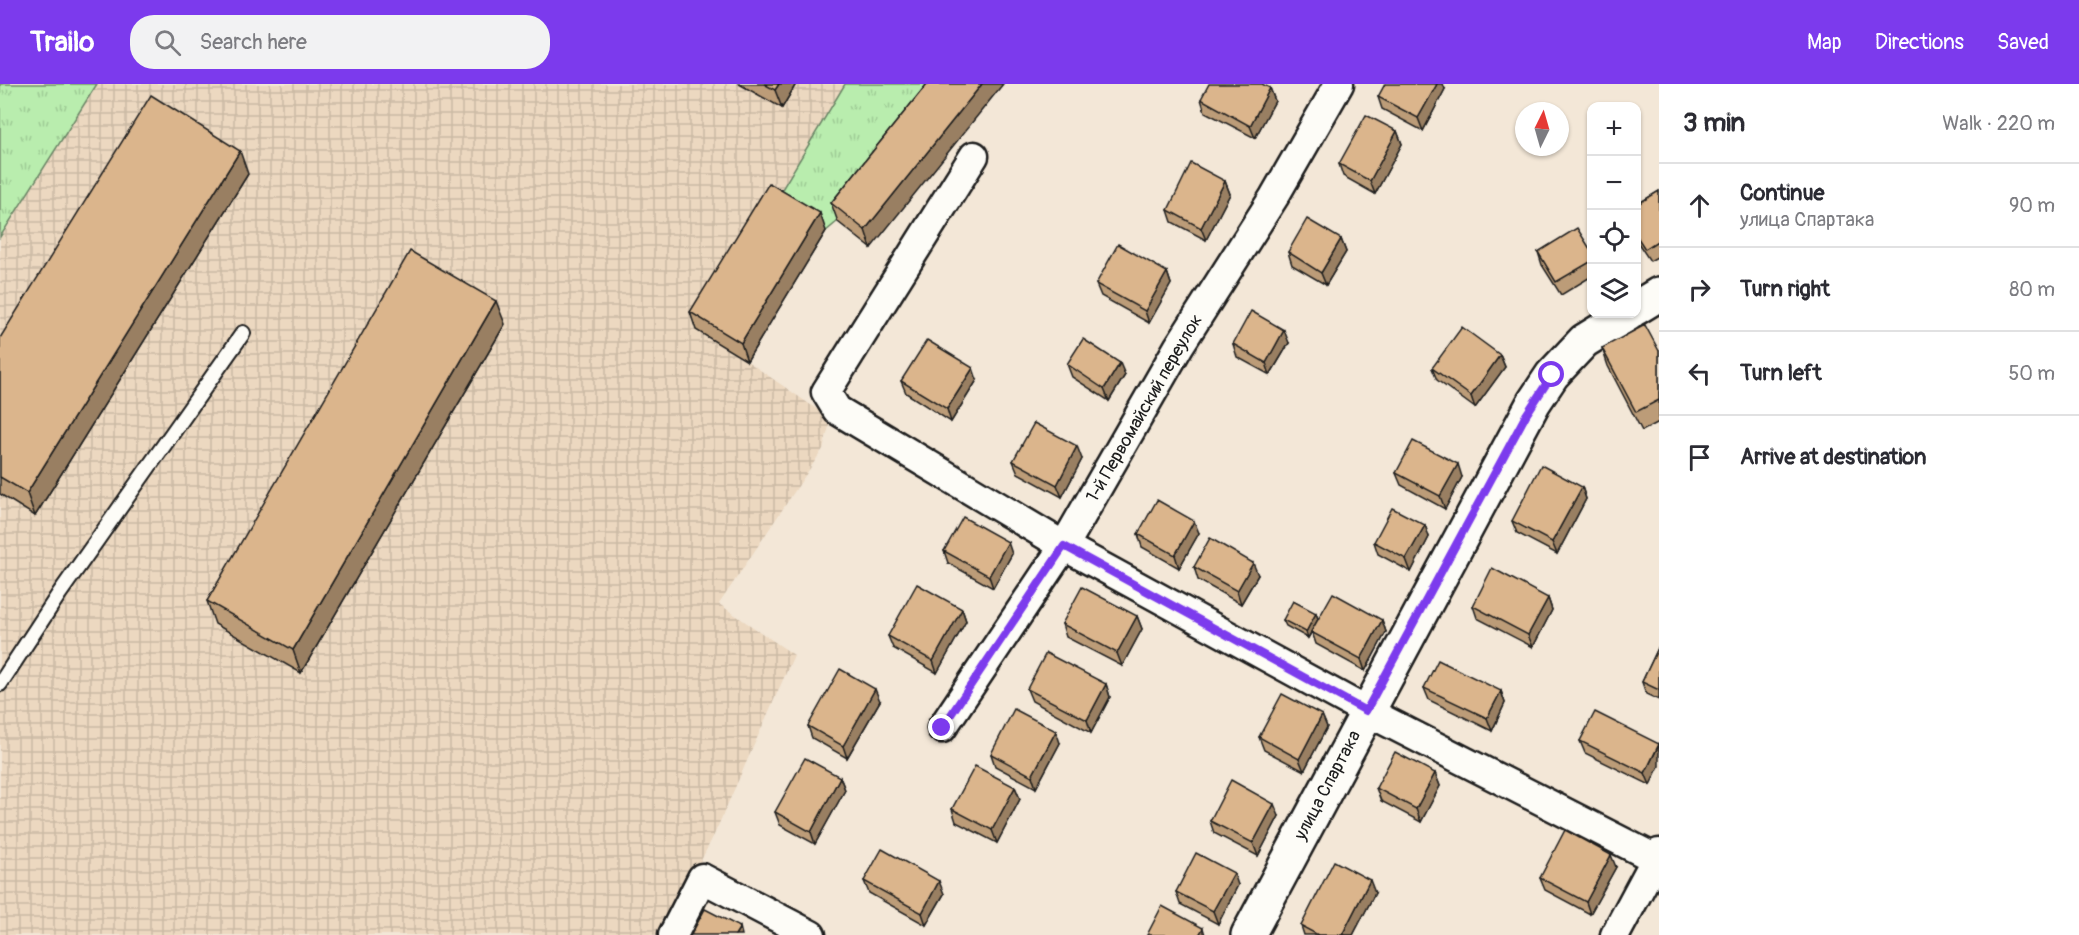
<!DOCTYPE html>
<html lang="en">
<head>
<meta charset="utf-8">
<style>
	body { margin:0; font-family:Pangolin,sans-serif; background:#f2f2f3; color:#2b2b33 }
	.controls { position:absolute; right:18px; top:18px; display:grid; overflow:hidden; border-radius:12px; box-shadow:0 2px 4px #0004 }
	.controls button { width:54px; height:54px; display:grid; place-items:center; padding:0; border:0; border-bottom:2px solid #e1e1e2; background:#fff; color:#2b2b33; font:30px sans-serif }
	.compass { position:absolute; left:1515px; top:18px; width:54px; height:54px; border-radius:50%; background:#fff; box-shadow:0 2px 4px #0004; rotate:5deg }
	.stop { position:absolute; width:18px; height:18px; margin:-14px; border:4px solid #7c3aed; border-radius:50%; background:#fff }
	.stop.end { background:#7c3aed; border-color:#fff; box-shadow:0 2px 6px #0008 }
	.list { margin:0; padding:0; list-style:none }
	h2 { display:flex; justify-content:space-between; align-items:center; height:78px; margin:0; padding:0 24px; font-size:26px }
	h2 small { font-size:20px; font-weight:400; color:#7c7c81 }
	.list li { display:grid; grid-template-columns:39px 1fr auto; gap:18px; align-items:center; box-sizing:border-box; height:84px; padding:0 24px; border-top:2px solid #e1e1e2 }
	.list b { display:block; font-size:22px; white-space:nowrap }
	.list p { margin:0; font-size:20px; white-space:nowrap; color:#7c7c81 }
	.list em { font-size:20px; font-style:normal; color:#7c7c81 }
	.icon { flex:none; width:33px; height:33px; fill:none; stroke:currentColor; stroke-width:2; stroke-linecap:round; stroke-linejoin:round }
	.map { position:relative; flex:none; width:1659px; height:851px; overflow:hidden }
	header { display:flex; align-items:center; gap:36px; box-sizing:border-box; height:84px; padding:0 30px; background:#7c3aed; color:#fff }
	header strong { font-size:28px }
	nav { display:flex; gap:33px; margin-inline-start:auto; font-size:21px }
	.search { width:420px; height:54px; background:#f2f2f3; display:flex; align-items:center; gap:15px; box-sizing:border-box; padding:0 21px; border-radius:24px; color:#7c7c81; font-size:22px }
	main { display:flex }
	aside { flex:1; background:#fff }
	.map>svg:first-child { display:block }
	.industrial { fill:url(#industrial-grid) }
	.grass { fill:url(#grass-tufts); stroke:#6a8465; stroke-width:1.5 }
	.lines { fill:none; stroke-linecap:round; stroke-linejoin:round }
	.lane-casing { stroke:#1c1c1c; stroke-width:18 }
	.street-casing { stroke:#1c1c1c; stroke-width:33 }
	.secondary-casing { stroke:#1c1c1c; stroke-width:38 }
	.lane { stroke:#fdfcf7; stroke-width:14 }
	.street { stroke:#fdfcf7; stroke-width:28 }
	.secondary { stroke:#fdfcf7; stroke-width:33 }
	.wall { fill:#bc9c78; stroke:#1c1c1c; stroke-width:1.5 }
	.shaded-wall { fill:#997f62; stroke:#1c1c1c; stroke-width:1.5 }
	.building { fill:#dbb58c; stroke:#1c1c1c; stroke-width:1.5 }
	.route { stroke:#7c3aed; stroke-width:8 }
	.labels { text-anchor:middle; stroke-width:4.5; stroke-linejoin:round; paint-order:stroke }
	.street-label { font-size:18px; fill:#1c1c1c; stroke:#fdfcf7 }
</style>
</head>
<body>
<header>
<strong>Trailo</strong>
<div class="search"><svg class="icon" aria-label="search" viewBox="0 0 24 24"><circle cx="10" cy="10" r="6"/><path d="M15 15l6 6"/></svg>Search here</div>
<nav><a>Map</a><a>Directions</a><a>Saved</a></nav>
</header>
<main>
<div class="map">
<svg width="1659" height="851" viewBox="0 0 1659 851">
	<defs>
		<pattern id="industrial-grid" width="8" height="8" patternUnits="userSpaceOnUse" patternTransform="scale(1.5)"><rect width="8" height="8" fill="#ecd8c0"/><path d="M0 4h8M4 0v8" fill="none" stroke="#cab9a4"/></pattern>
		<pattern id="grass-tufts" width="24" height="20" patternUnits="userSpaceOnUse" patternTransform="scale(1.5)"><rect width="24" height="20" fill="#b9edae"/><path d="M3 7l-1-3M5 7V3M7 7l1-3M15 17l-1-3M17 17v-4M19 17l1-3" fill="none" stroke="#9ecb95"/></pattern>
	</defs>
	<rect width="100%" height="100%" fill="#f3e7d7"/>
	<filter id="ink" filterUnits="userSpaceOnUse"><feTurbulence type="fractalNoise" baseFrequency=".0167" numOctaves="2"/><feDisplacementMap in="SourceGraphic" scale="12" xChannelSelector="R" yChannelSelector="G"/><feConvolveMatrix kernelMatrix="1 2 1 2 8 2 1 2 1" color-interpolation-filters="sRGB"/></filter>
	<g filter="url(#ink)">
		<polygon class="industrial" points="97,0 845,0 697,246 747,277 831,335 823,365 719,520 794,571 714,751 663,851 0,851 0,153"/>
		<g class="grass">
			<polygon points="0,0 97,0 0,153"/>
			<polygon points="845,0 949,0 838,137 826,147 775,117"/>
		</g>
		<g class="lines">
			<defs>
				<polyline id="lane" points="0,600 59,510 243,249"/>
				<g id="street">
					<polyline points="974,72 826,308 837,326 1064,462 1366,627 1656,775"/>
					<polyline points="942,644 1064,462 1179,262 1274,113 1339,0"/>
					<polyline points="673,851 702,794 811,851"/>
					<polyline points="1615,851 1659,769"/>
				</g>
				<g id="secondary">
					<polyline points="1636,224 1659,210"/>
					<polyline points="1248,851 1534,318 1552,291 1584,257 1628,230"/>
				</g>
			</defs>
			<use href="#lane" class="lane-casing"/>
			<use href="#street" class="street-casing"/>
			<use href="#secondary" class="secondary-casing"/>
			<use href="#lane" class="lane"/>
			<use href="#street" class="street"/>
			<use href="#secondary" class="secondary"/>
		</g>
		<g class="wall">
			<polygon points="739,0 796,0 782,24"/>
			<polygon points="927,0 871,164 838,138 831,119"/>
			<polygon points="1270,4 1275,17 1255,54 1205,28 1201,15"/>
			<polygon points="1445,5 1423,47 1382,25 1378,13"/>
			<polygon points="1397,47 1402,60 1375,110 1343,92 1339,80"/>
			<polygon points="248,90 35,432 0,410 0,254"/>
			<polygon points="1225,97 1230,110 1206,156 1172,138 1168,126"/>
			<polygon points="1659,107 1659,172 1650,177 1636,156 1636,121"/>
			<polygon points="826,147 747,277 696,246 690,228"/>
			<polygon points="1341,155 1346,168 1326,201 1292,181 1288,168"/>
			<polygon points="1538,168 1592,168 1592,192 1561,211 1542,181"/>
			<polygon points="1167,188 1171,200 1149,239 1101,212 1096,200"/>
			<polygon points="505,240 301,589 215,540 207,517"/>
			<polygon points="1289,259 1270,291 1237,273 1233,260"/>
			<polygon points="1602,264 1659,267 1659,338 1642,347 1608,282"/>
			<polygon points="1500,271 1505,283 1475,324 1437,296 1432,284"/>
			<polygon points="1067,280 1125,291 1109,317 1072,293"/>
			<polygon points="977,296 951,338 906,309 901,297"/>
			<polygon points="1082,375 1062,413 1018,389 1013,377"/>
			<polygon points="1396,389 1462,393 1445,425 1401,401"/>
			<polygon points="1582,403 1586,415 1557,470 1517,449 1512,437"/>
			<polygon points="1425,441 1429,453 1411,488 1378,470 1374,458"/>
			<polygon points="1199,449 1179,484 1142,463 1138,450"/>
			<polygon points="944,467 1012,470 993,504 948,479"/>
			<polygon points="1194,483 1258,491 1241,520 1198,496"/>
			<polygon points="1548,514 1552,526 1533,563 1477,534 1473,522"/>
			<polygon points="962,525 966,537 937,589 893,564 888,552"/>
			<polygon points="1316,529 1318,535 1382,536 1386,548 1365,587 1316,560 1312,548 1308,554 1286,542 1283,536"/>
			<polygon points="1137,532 1142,545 1122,582 1066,553 1062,540"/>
			<polygon points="1659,562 1659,616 1646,610 1642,598"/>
			<polygon points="1106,600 1110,613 1091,649 1032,617 1027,605"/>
			<polygon points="1424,604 1501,607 1505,619 1492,647 1429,616"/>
			<polygon points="880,617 847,674 812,654 808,642"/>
			<polygon points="1322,631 1327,643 1304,687 1264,666 1259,653"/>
			<polygon points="1580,657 1659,660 1650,701 1585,669"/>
			<polygon points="1060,659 1036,704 995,682 991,670"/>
			<polygon points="1435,689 1440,702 1421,738 1381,717 1376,704"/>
			<polygon points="840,693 845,706 815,760 780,741 775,728"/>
			<polygon points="1015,703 1020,715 997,759 956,738 952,725"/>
			<polygon points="1279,732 1258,772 1214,749 1210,737"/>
			<polygon points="1616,783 1590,830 1545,806 1540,794"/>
			<polygon points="864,797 944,810 926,841 869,809"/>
			<polygon points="1238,801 1218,840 1180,820 1176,808"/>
			<polygon points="1375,809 1353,851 1304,851 1301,842"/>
		</g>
		<g class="shaded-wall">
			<polygon points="779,0 796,0 782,24 775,6"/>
			<polygon points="982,0 1003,0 871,164 865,146"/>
			<polygon points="1437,0 1443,0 1445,5 1423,47 1418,34"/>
			<polygon points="1270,4 1275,17 1255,54 1250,42"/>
			<polygon points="1397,47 1402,60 1375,110 1370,97"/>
			<polygon points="240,67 248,90 35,432 27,409"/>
			<polygon points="1225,97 1230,110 1206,156 1201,144"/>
			<polygon points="820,129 826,147 747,277 741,259"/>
			<polygon points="1341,155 1346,168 1326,201 1321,189"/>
			<polygon points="1167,188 1171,200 1149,239 1145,227"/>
			<polygon points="496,217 505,240 301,589 293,566"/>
			<polygon points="1284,246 1289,259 1270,291 1266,279"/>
			<polygon points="1500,271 1505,283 1475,324 1471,312"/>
			<polygon points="1120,279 1125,291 1109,317 1104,305"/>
			<polygon points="973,284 977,296 951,338 947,325"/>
			<polygon points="1077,362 1082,375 1062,413 1057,401"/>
			<polygon points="1458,380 1462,393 1445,425 1440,412"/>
			<polygon points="1582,403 1586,415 1557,470 1552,458"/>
			<polygon points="1194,437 1199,449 1179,484 1175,471"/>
			<polygon points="1425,441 1429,453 1411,488 1406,475"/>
			<polygon points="1008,458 1012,470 993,504 989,492"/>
			<polygon points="1253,479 1258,491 1241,520 1237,507"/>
			<polygon points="1548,514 1552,526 1533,563 1528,551"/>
			<polygon points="962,525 966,537 937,589 933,577"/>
			<polygon points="1316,529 1318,535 1308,554 1306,548"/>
			<polygon points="1137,532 1142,545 1122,582 1117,569"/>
			<polygon points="1382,536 1386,548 1365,587 1361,575"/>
			<polygon points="1106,600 1110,613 1091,649 1087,636"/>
			<polygon points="875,605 880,617 847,674 843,662"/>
			<polygon points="1501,607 1505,619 1492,647 1487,634"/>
			<polygon points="1322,631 1327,643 1304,687 1299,675"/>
			<polygon points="1056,647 1060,659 1036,704 1032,692"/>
			<polygon points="1659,661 1659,682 1650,701 1645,689"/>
			<polygon points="1435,689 1440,702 1421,738 1416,725"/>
			<polygon points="840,693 845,706 815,760 811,748"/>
			<polygon points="1015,703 1020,715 997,759 992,746"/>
			<polygon points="1274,720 1279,732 1258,772 1253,759"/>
			<polygon points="1611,771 1616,783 1590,830 1586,818"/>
			<polygon points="1234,789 1238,801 1218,840 1213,827"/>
			<polygon points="1370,796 1375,809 1353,851 1342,851"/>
			<polygon points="939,797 944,810 926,841 922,829"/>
			<polygon points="740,843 742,851 735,851"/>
			<polygon points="1203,844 1205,851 1199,851"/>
		</g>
		<g class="building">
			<polygon points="764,0 779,0 775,6"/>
			<polygon points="927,0 982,0 865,146 831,119"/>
			<polygon points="1209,0 1262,0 1270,4 1250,42 1201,15"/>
			<polygon points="1385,0 1437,0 1418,34 1378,13"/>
			<polygon points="151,11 240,67 27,409 0,393 0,254"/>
			<polygon points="1366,31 1397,47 1370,97 1339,80"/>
			<polygon points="1191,79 1225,97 1201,144 1168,126"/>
			<polygon points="769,99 820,129 741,259 690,228"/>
			<polygon points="1659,107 1659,156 1645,165 1636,151 1636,121"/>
			<polygon points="1307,135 1341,155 1321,189 1288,168"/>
			<polygon points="1577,144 1592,168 1592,177 1556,198 1538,168"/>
			<polygon points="1118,160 1167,188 1145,227 1096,200"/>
			<polygon points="410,167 496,217 293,566 207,517"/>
			<polygon points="1251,227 1284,246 1266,279 1233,260"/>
			<polygon points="1645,241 1659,267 1659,316 1636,328 1602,264"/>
			<polygon points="1462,243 1500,271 1471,312 1432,284"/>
			<polygon points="1083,255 1120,279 1104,305 1067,280"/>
			<polygon points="927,256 973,284 947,325 901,297"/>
			<polygon points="1034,339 1077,362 1057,401 1013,377"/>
			<polygon points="1413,357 1458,380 1440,412 1396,389"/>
			<polygon points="1541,381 1582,403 1552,458 1512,437"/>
			<polygon points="1157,416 1194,437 1175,471 1138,450"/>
			<polygon points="1392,424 1425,441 1406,475 1374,458"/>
			<polygon points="963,433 1008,458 989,492 944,467"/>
			<polygon points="1210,454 1253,479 1237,507 1194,483"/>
			<polygon points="1492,484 1548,514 1528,551 1473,522"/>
			<polygon points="917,500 962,525 933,577 888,552"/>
			<polygon points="1082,503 1137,532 1117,569 1062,540"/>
			<polygon points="1333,509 1382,536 1361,575 1311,548"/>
			<polygon points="1293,517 1316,529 1306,548 1283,536"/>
			<polygon points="1659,562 1659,606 1642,598"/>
			<polygon points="1046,569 1106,600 1087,636 1027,605"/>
			<polygon points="1438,576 1501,607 1487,634 1424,604"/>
			<polygon points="840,585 875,605 843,662 808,642"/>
			<polygon points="1282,610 1322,631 1299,675 1259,653"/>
			<polygon points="1014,625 1056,647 1032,692 991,670"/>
			<polygon points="1595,628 1659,660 1645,689 1580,657"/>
			<polygon points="1395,668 1435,689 1416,725 1376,704"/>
			<polygon points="805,674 840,693 811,748 775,728"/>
			<polygon points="975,682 1015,703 992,746 952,725"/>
			<polygon points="1231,696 1274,720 1253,759 1210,737"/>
			<polygon points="1565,746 1611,771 1586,818 1540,794"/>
			<polygon points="882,765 939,797 922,829 864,797"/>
			<polygon points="1196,769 1234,789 1213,827 1176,808"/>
			<polygon points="1334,777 1370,796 1342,851 1318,851 1301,842"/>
			<polygon points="1162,822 1203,844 1199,851 1147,851"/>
			<polygon points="705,825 740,843 735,851 691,851"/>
		</g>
	</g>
	<g class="lines" filter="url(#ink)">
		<polyline class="route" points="942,644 1064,462 1366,627 1526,331 1552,291"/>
	</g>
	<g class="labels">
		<g class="street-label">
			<text transform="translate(1144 324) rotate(-60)" y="6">1-й Первомайский переулок</text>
			<text transform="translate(1327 701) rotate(-62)" y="6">улица Спартака</text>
		</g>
	</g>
</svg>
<div class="controls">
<button>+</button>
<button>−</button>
<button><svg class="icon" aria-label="locate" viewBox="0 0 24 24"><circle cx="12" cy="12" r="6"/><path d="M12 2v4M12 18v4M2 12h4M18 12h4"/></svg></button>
<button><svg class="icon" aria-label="layers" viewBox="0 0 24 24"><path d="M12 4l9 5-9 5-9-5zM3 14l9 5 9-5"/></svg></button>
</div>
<svg class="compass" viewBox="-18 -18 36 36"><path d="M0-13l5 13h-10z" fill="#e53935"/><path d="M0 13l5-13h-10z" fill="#7c7c81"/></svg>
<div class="stop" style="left:1552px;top:291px"></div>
<div class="stop end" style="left:942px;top:644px"></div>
</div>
<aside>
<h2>3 min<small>Walk · 220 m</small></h2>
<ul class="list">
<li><svg class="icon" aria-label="ahead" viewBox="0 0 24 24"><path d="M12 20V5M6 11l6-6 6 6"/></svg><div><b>Continue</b><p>улица Спартака</p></div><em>90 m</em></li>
<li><svg class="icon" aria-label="right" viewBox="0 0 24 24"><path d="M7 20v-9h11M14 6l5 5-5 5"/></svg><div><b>Turn right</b></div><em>80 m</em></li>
<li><svg class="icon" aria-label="left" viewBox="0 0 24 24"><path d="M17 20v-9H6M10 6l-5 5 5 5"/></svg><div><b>Turn left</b></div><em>50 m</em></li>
<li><svg class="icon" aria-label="arrive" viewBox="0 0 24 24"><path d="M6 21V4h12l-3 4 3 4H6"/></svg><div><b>Arrive at destination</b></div></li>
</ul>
</aside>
</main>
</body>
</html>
